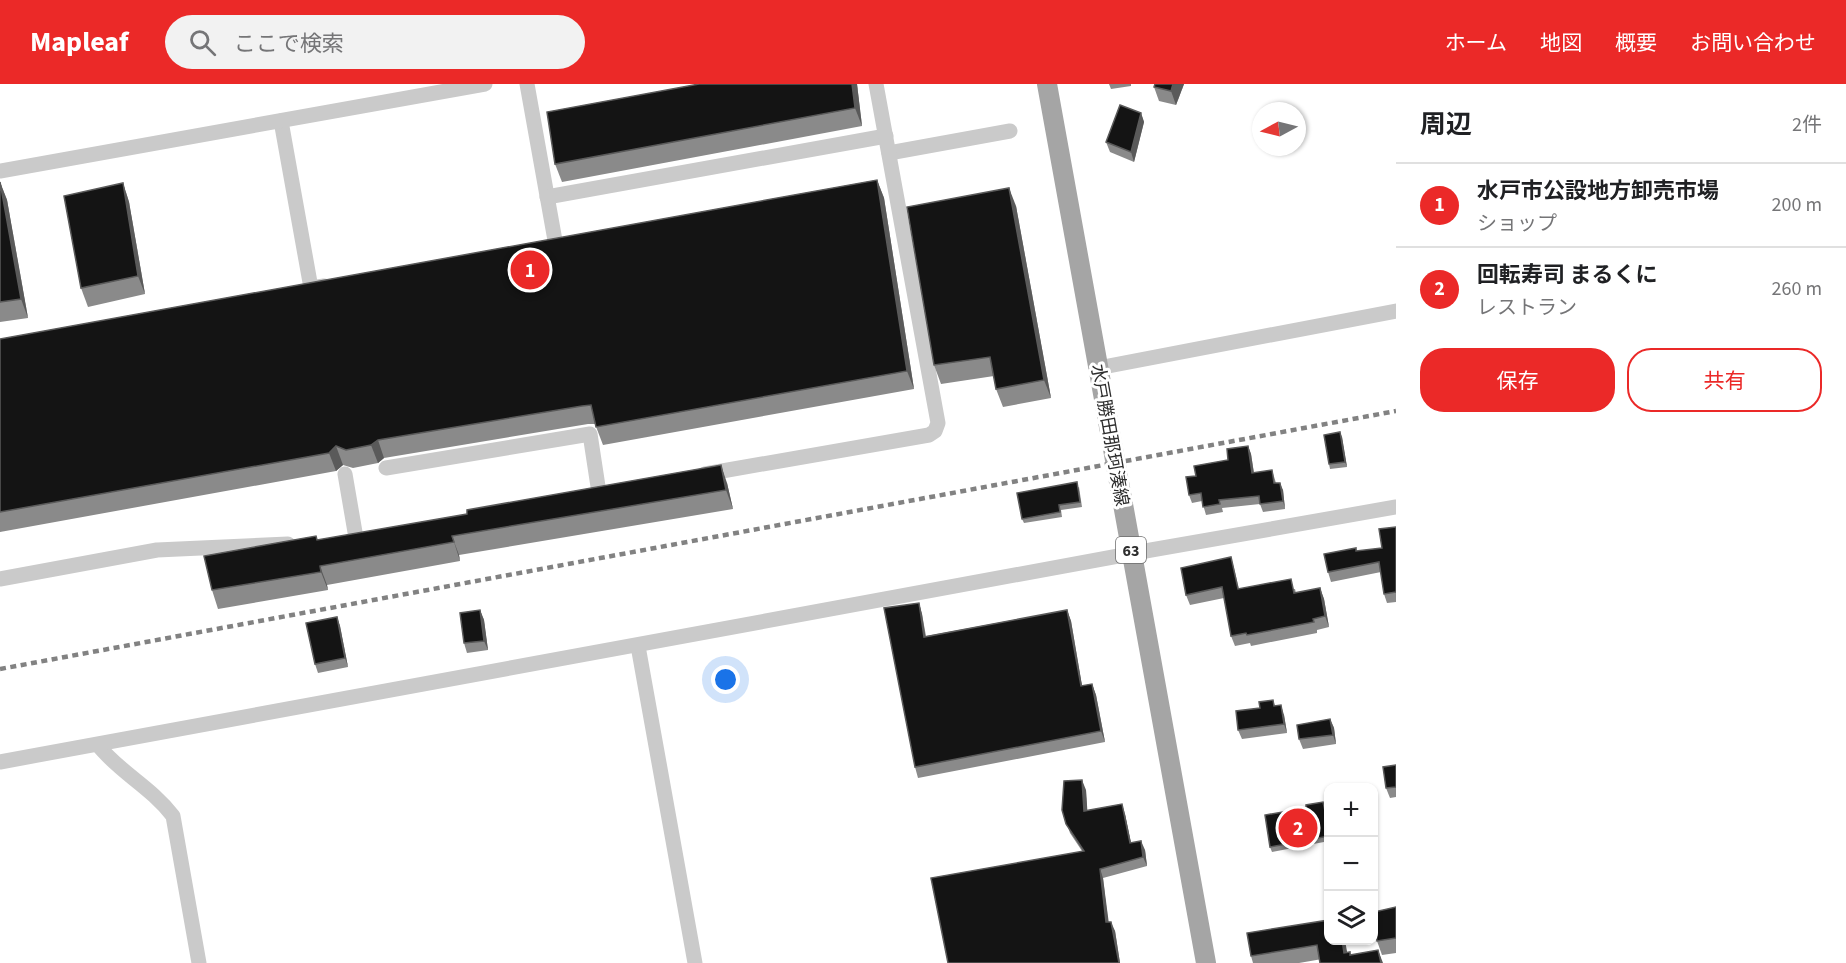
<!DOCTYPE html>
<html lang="ja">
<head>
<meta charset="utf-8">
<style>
	body { margin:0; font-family:"Source Sans 3","Noto Sans JP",sans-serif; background:#f2f2f2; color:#202124 }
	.controls { position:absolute; right:18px; bottom:18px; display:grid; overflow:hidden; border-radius:12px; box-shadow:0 2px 4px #0004 }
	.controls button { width:54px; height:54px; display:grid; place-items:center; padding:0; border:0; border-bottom:2px solid #e0e0e0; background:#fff; color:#202124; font:30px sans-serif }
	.compass { position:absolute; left:1252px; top:18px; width:54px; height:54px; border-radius:50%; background:#fff; box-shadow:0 2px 4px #0004; rotate:263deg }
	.you { position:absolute; left:726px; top:596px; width:21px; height:21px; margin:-15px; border:4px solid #fff; border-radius:50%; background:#1a73e8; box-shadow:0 0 0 9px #1a73e833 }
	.badge { display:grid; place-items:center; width:39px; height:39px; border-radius:50%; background:#eb2928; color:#fff; font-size:20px; font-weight:700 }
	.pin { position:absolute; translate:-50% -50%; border:3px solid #fff; box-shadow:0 2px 6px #0006 }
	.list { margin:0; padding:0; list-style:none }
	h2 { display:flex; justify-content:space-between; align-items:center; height:78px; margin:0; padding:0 24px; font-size:26px }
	h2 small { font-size:20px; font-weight:400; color:#757577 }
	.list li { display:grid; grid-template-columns:39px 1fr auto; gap:18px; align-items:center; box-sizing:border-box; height:84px; padding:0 24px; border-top:2px solid #e0e0e0 }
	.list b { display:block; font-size:22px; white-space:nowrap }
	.list p { margin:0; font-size:20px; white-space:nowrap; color:#757577 }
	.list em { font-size:20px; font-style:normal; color:#757577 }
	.actions { display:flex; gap:12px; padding:18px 24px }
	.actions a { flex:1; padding:14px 0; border:2px solid #eb2928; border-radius:24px; text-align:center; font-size:21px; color:#eb2928 }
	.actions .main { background:#eb2928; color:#fff }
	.icon { flex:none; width:33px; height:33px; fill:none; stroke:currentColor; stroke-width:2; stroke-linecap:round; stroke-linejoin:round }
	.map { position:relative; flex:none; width:1396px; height:879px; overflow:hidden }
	header { display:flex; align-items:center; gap:36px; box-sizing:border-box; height:84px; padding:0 30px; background:#eb2928; color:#fff }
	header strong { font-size:28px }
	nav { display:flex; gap:33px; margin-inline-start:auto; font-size:21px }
	.search { width:420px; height:54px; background:#f2f2f2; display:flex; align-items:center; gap:15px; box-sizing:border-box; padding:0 21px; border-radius:33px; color:#757577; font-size:22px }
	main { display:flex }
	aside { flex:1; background:#fff }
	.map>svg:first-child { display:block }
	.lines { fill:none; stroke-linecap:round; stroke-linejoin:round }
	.minor { stroke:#cacaca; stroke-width:15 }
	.major { stroke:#a5a5a5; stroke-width:20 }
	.rail { stroke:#828282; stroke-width:4.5; stroke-dasharray:6 4.5; stroke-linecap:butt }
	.wall { fill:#8a8a8a }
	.shaded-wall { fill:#5a5a5a }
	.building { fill:#141414; stroke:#5a5a5a; stroke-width:1.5 }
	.labels { text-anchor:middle; stroke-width:6; stroke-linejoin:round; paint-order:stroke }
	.shield { fill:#fff; stroke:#6c6c6c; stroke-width:1.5 }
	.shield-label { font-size:16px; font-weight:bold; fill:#2d2d2d }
	.street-label { font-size:18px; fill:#2d2d2d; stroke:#fff }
</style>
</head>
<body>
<header>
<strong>Mapleaf</strong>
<div class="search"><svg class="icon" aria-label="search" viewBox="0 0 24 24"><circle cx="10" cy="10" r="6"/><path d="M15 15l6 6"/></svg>ここで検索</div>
<nav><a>ホーム</a><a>地図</a><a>概要</a><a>お問い合わせ</a></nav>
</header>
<main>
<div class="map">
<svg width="1396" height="879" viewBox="0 0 1396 879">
	<rect width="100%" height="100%" fill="#fff"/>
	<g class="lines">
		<g class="minor">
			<polyline points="527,0 556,162"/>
			<polyline points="281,37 311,204 324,202"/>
			<polyline points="889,69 1010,47"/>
			<polyline points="0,87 485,0"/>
			<polyline points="547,113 886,52"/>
			<polyline points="1098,284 1396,227"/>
			<polyline points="386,384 590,350 599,409"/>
			<polyline points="345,390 356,454"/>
			<polyline points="705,390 929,351 935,347 938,339 876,0"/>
			<polyline points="0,495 157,466 288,460"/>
			<polyline points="638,562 695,879"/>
			<path d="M98,661C119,688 151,703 173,732L199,879"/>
			<polyline points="0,678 1151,466 1396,423"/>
		</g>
		<polyline class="major" points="1047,0 1206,879"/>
		<polyline class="rail" points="0,585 1396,327"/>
	</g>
	<g class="wall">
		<polygon points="857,0 862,42 562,98 555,80"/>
		<polygon points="1109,0 1131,0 1131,2 1111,5"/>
		<polygon points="1155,0 1184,0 1176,21 1159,17 1154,3"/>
		<polygon points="1141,29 1144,38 1134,78 1110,68 1106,58"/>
		<polygon points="877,96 884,114 914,305 603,361 595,340 588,340 384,374 378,379 353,384 343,381 336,387 0,448 0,255"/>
		<polygon points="0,98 7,116 28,234 0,238"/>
		<polygon points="123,99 129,118 145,210 88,223 81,204"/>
		<polygon points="1016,122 1051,314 1003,323 996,305 994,292 941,300 934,281"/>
		<polygon points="1342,353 1347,383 1330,385 1329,380"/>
		<polygon points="1248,362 1251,370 1254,389 1272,386 1276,399 1283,406 1285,425 1263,428 1260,420 1222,424 1223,428 1206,431 1202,417 1192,419 1189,411 1196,392 1228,376"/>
		<polygon points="727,399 733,425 459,471 460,477 327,501 328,506 218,525 212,506 316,452 317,456"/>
		<polygon points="1079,403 1082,423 1061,426 1062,433 1024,439 1022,435"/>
		<polygon points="1396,443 1396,518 1387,519 1384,510 1381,488 1331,498 1328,488 1356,464 1357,467 1382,464"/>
		<polygon points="1231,473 1234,484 1239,505 1295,505 1296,509 1320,504 1324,515 1329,543 1317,546 1317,549 1251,562 1250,559 1235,562 1231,552 1224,514 1190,521 1186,511"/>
		<polygon points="919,519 922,530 926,552 1067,526 1071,537 1082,602 1092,600 1096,611 1105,658 918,694 915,683"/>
		<polygon points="480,526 484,536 488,566 467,569 464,559"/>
		<polygon points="337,533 340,542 348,583 318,589 315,580"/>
		<polygon points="1273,616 1275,622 1284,631 1287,649 1242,655 1238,646 1260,624"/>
		<polygon points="1330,635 1334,644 1336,660 1303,665 1299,655"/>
		<polygon points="1396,681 1396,713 1390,714 1386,704"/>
		<polygon points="1086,706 1087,727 1125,730 1131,759 1145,766 1147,782 1103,794 1108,838 1115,847 1120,879 1082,767 1070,749 1062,726"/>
		<polygon points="1325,722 1325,727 1329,727 1329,757 1272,768 1270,763"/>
		<polygon points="1396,823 1396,869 1382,871 1377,857"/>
		<polygon points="1329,836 1347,868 1350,868 1351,870 1299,879 1253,879 1251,872"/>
	</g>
	<g class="shaded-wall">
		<polygon points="852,0 857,0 862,42 855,24"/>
		<polygon points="1173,0 1184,0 1176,21 1171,7"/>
		<polygon points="1141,29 1144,38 1134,78 1131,68"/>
		<polygon points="877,96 884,114 914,305 907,287"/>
		<polygon points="0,98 7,116 28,234 21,215"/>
		<polygon points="123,99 129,118 145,210 138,192"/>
		<polygon points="1009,104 1016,122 1051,314 1044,296"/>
		<polygon points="1340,348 1342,353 1347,383 1345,378"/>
		<polygon points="378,356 384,374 378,379 371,361"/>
		<polygon points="336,362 343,381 336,387 329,369"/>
		<polygon points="1248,362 1251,370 1255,397 1252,389"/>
		<polygon points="721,381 727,399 733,425 726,406"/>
		<polygon points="1280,399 1283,406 1285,425 1283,417"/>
		<polygon points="452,452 459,471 460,477 454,458"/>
		<polygon points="320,482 327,501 328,506 321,488"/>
		<polygon points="1320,504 1324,515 1329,543 1325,532"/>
		<polygon points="919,519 922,530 927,563 924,553"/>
		<polygon points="480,526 484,536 488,566 484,557"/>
		<polygon points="1067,526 1071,537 1084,613 1081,602"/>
		<polygon points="337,533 340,542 348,583 345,574"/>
		<polygon points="1092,600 1096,611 1105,658 1101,647"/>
		<polygon points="1281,621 1284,631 1287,649 1284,640"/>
		<polygon points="1330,635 1334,644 1336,660 1333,651"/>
		<polygon points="1082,696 1086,706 1088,736 1084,727"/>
		<polygon points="1122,720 1125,730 1133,768 1130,759"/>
		<polygon points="1141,757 1145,766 1147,782 1143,773"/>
		<polygon points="1100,785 1103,794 1110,848 1106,838"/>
		<polygon points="1111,838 1115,847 1120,879 1119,879"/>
		<polygon points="1342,856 1345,856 1349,879 1344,869"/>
		<polygon points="1378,866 1383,879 1381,879"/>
	</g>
	<g class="building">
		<polygon points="699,0 852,0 855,24 555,80 547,28"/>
		<polygon points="1155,0 1173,0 1171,7 1154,3"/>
		<polygon points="1120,21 1141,29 1131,68 1106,58"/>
		<polygon points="877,96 907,287 596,343 591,321 582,322 378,356 371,361 346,366 336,362 329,369 0,428 0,255"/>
		<polygon points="0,98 21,215 0,218"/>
		<polygon points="123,99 138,192 81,204 64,112"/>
		<polygon points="1009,104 1044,296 996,305 990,273 934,281 907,123"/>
		<polygon points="1340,348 1345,378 1329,380 1324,351"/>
		<polygon points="1248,362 1252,389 1272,386 1274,399 1280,399 1283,417 1260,420 1259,412 1219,416 1220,420 1203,423 1201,409 1189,411 1186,393 1196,392 1194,382 1228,376 1227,365"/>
		<polygon points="721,381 726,406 452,452 454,458 320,482 321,488 212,506 204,472 316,452 317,456 467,430 467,426"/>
		<polygon points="1077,398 1080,418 1059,421 1060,428 1022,435 1017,409"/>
		<polygon points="1396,443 1396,508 1384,510 1379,478 1328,488 1324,470 1356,464 1356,467 1382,464 1379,445"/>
		<polygon points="1231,473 1238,505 1291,495 1294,509 1320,504 1325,532 1313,535 1314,538 1247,551 1246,549 1231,552 1222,503 1186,511 1181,484"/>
		<polygon points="919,519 924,553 1067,526 1081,602 1092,600 1101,647 915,683 884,524"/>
		<polygon points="480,526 484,557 464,559 460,529"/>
		<polygon points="337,533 345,574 315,580 306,539"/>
		<polygon points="1273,616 1274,622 1281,621 1284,640 1238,646 1236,627 1260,624 1259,618"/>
		<polygon points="1330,635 1333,651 1299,655 1297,641"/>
		<polygon points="1396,681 1396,703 1386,704 1383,683"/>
		<polygon points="1082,696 1084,727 1122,720 1130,759 1141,757 1143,773 1100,785 1106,838 1111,838 1119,879 948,879 931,794 1084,767 1066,740 1062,726 1064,697"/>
		<polygon points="1323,718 1325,727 1329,727 1329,752 1270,763 1265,731 1306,724 1306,721"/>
		<polygon points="1396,823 1396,854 1377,857 1374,837 1374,828"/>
		<polygon points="1329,836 1329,856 1342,856 1344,869 1350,868 1350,871 1378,866 1381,879 1320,879 1317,861 1251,872 1247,849"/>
	</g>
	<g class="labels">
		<rect class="shield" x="1116" y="453" width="30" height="26" rx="4.5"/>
		<g class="shield-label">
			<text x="1131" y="472">63</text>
		</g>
		<g class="street-label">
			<text transform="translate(1110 351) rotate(80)" y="6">水戸勝田那珂湊線</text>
		</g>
	</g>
</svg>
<div class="controls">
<button>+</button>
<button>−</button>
<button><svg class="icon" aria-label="layers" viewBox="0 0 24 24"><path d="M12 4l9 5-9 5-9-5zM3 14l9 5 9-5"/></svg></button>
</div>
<svg class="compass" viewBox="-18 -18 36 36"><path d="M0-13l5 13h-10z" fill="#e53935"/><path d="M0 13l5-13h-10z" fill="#757577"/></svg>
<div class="you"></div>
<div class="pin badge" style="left:530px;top:186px">1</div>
<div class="pin badge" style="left:1298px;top:744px">2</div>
</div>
<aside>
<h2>周辺<small>2件</small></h2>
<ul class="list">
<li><span class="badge">1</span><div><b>水戸市公設地方卸売市場</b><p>ショップ</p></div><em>200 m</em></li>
<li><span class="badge">2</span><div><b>回転寿司 まるくに</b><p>レストラン</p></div><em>260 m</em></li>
</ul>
<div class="actions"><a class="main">保存</a><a>共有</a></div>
</aside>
</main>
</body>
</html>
